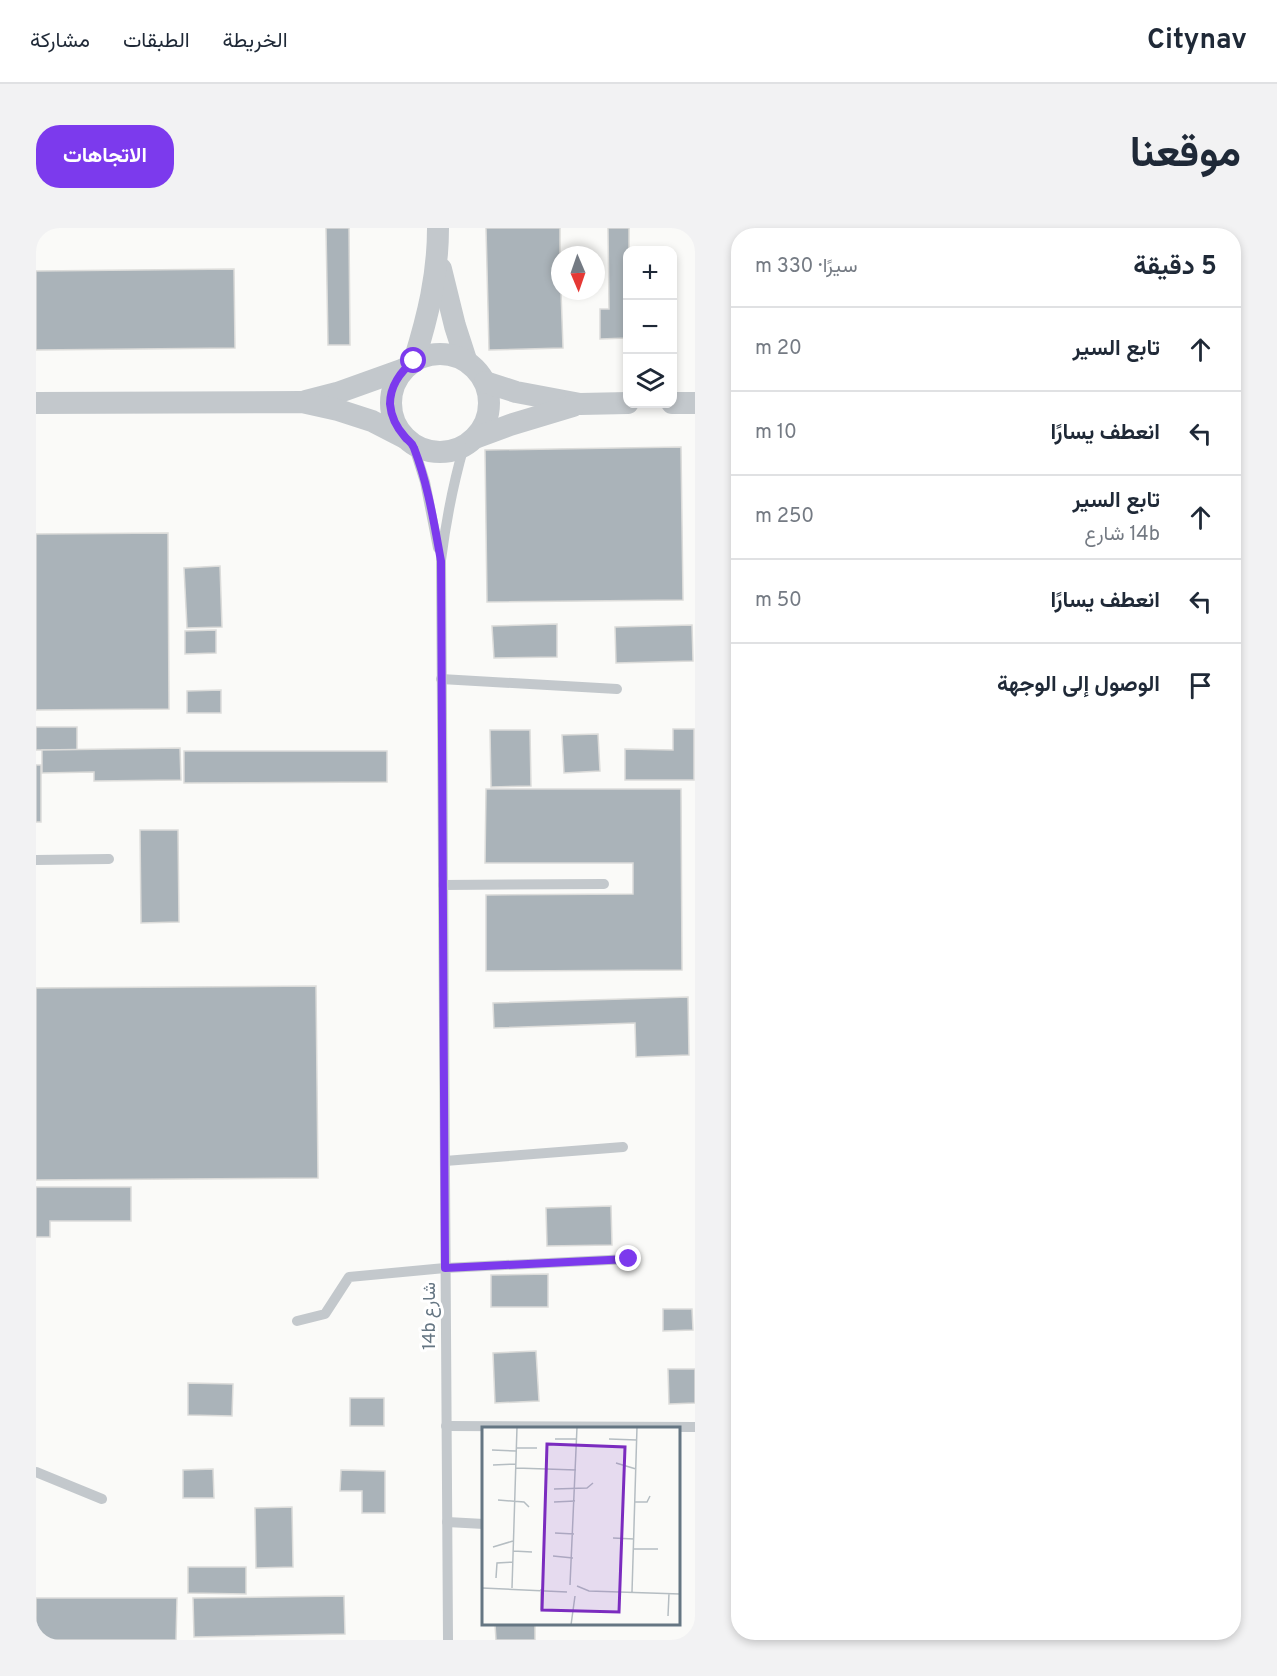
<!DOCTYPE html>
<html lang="ar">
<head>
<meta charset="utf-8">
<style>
	body { margin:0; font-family:Overpass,Vazirmatn,sans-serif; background:#f2f2f3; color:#1f2937; direction:rtl }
	.controls { position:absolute; right:18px; top:18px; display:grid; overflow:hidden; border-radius:12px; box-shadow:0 3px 9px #0003 }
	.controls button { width:54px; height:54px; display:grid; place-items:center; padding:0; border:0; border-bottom:2px solid #e0e1e3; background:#fff; color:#1f2937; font:30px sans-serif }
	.compass { position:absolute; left:515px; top:18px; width:54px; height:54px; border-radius:50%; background:#fff; box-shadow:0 3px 9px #0003; rotate:178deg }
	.stop { position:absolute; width:18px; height:18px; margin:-14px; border:4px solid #7c3aed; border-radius:50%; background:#fff }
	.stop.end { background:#7c3aed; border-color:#fff; box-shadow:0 2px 6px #0008 }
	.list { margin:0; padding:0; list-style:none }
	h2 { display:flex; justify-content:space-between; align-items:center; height:78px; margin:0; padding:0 24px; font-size:26px }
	h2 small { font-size:20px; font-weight:400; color:#747a83 }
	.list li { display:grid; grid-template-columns:39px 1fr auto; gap:18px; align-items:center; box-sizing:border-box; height:84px; padding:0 24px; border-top:2px solid #e0e1e3 }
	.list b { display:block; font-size:22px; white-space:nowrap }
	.list p { margin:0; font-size:20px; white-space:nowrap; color:#747a83 }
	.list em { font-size:20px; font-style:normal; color:#747a83 }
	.icon { flex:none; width:33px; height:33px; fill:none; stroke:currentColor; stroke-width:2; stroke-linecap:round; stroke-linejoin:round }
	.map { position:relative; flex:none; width:659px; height:1412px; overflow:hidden; direction:ltr; border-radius:24px }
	header { display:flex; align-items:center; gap:36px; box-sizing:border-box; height:84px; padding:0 30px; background:#fff; border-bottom:2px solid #e0e1e3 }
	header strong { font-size:28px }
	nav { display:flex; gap:33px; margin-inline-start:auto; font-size:21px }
	.intro { display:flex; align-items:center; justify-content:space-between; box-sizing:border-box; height:144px; padding:0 36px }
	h1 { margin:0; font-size:42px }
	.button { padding:15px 27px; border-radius:24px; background:#7c3aed; color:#fff; font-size:21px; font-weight:700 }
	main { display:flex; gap:36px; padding:0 36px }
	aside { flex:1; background:#fff; border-radius:24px; box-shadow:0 3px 9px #0003 }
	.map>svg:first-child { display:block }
	.building { fill:#aab3b9; stroke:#dcdcda; stroke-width:1.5 }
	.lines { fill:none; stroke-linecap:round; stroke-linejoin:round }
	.service { stroke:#c3c8cc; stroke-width:10 }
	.minor { stroke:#c3c8cc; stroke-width:22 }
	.route { stroke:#7c3aed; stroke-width:8 }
	.labels { text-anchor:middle; stroke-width:6; stroke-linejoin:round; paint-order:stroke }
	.street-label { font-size:18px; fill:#657683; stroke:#fff }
	.inset-road { fill:none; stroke:#b5bdc2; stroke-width:1.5 }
	.view { fill:#7b2cbf; fill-opacity:0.15; stroke:#7b2cbf; stroke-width:3 }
	.inset-edge { fill:none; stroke:#657683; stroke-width:3 }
</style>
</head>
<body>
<header>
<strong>Citynav</strong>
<nav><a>الخريطة</a><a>الطبقات</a><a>مشاركة</a></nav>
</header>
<div class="intro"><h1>موقعنا</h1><a class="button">الاتجاهات</a></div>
<main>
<aside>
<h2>5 دقيقة<small>سيرًا · 330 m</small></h2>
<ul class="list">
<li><svg class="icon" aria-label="ahead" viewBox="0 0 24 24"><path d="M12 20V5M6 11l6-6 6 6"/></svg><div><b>تابع السير</b></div><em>20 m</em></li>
<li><svg class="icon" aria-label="left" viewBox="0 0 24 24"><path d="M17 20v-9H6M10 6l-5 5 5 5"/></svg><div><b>انعطف يسارًا</b></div><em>10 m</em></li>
<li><svg class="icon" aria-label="ahead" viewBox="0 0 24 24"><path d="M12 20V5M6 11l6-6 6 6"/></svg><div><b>تابع السير</b><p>14b شارع</p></div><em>250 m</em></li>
<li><svg class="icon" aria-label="left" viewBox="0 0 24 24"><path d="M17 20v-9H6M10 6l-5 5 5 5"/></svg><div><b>انعطف يسارًا</b></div><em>50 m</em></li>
<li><svg class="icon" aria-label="arrive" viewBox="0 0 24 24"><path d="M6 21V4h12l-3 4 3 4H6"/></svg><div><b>الوصول إلى الوجهة</b></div></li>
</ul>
</aside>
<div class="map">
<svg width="659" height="1412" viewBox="0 0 659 1412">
	<rect width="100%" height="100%" fill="#fafaf8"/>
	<g class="building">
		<polygon points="290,0 313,0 314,117 292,117"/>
		<polygon points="450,0 524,0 524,63 525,63 527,120 453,122"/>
		<polygon points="572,0 593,0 593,22 592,22 592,110 564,111 564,81 573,81"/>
		<polygon points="198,41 199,120 0,122 0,43"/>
		<polygon points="645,219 647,372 451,374 449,222"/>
		<polygon points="132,305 133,481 0,482 0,306"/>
		<polygon points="184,338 186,399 151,400 148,340"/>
		<polygon points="521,396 521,429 458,430 456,398"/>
		<polygon points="656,397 657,433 580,435 579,399"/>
		<polygon points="180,402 180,425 149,426 149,403"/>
		<polygon points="185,462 185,485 151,485 151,463"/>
		<rect x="0" y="499" width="41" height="23"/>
		<polygon points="637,501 658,501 658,552 589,552 589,521 637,522"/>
		<polygon points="454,502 494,502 495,558 455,559"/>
		<polygon points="562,506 564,543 528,545 526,507"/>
		<polygon points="144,520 145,552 58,553 58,544 6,545 6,522"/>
		<polygon points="148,523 351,523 351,554 148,555"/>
		<rect x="0" y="537" width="5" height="57"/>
		<polygon points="450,561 645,561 646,742 450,743 450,667 597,666 597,635 449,635"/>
		<polygon points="104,602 142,602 143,694 105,695"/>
		<polygon points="280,758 282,950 0,952 0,760"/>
		<polygon points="652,769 653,827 600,829 599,795 458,800 457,775"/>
		<polygon points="0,959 95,959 95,993 14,993 14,1009 0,1009"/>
		<polygon points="575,978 576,1017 511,1018 510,980"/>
		<polygon points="512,1046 512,1079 455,1079 455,1047"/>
		<polygon points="627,1081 656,1081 657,1102 627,1103"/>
		<polygon points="500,1123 503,1173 459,1175 457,1125"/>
		<polygon points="632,1141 659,1141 659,1175 633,1176"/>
		<polygon points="152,1155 197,1156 196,1188 152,1187"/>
		<rect x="314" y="1170" width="34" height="28"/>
		<polygon points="177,1241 178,1270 147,1270 147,1242"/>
		<polygon points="305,1242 349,1243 349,1285 326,1285 326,1263 304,1263"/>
		<polygon points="256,1279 257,1339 220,1340 219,1280"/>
		<polygon points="152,1339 210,1339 210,1366 152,1365"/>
		<polygon points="308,1368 309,1406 158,1409 157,1370"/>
		<polygon points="0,1370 141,1370 140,1412 0,1412"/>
		<polygon points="459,1396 499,1396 499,1412 460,1412"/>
	</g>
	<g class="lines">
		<g class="service">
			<polyline points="377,216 389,254 402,320"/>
			<polyline points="405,451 581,461"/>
			<polyline points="0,632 73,631"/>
			<polyline points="407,657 568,656"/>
			<polyline points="409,933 587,919"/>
			<polyline points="261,1093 289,1086 313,1049 409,1040 593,1031"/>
			<polyline points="410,1198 659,1199"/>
			<polyline points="0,1244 66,1271"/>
			<polyline points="411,1294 448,1296"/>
			<path d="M412,1412L405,332C410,293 417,256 428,218"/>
		</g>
		<g class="minor">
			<polyline points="405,41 419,98 430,132"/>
			<circle cx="404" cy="175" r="49"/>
			<path d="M378,133C392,88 402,47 402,0"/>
			<polyline points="449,154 480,164 544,176 592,175"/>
			<polyline points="270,173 301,165 368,141"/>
			<polyline points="0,175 266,174 302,182 336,193 369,210"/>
			<polyline points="636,175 659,175"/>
			<polyline points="439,210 474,197 537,178"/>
		</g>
	</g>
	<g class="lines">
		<path class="route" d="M378,133C365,143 354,158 354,176C355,188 361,200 369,209C372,213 376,214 378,220C392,256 398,295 405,333L409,1040L593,1031"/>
	</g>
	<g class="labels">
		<g class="street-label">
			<text transform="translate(393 1088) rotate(-90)" y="6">14b شارع</text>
		</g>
	</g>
	<g transform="translate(446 1199)">
		<rect width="198" height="198" fill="#fafaf8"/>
		<path class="inset-road" d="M73,12H95M127,12L155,13M34,21H55M10,23L34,24M134,36L154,42M11,38L34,37M34,41L94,43M72,62L105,61L111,56M16,73L42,75L47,80M72,75L93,74M153,75H165L168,69M73,106L92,107M131,111L152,112M11,120L31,114M152,122H176M31,124L50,125M71,129L91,131M14,151L15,136L31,135M88,158L95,0M95,159L107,164L198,167M0,161L85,165M30,161L35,0M150,165L155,0M59,183V162M186,189L187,166M89,198L93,169"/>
		<path class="view" d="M65,17L143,20L137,185L60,183Z"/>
		<rect width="198" height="198" class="inset-edge"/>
	</g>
</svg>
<div class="controls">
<button>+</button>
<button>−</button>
<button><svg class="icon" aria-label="layers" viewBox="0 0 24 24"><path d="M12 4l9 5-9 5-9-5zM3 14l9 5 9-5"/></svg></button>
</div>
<svg class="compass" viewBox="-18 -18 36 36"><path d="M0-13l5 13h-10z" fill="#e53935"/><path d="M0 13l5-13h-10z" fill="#747a83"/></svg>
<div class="stop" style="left:378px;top:133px"></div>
<div class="stop end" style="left:593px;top:1031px"></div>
</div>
</main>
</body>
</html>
